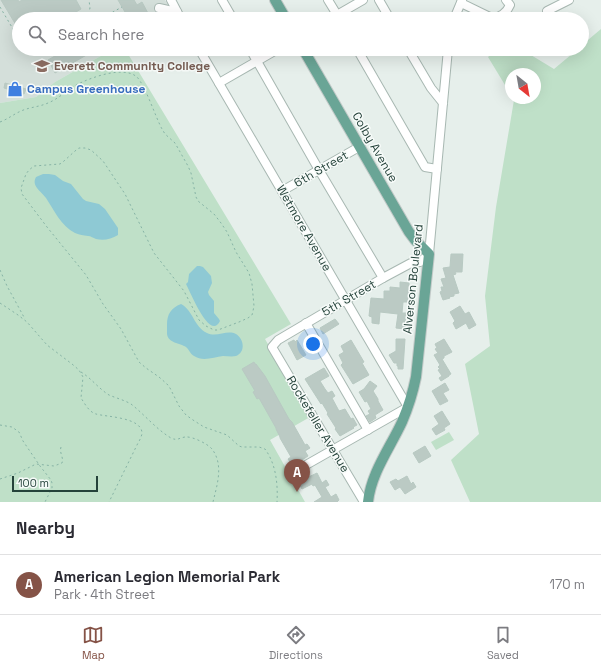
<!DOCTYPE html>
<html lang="en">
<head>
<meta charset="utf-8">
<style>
	body { margin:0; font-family:"Space Grotesk",sans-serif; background:#f7f7f7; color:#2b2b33 }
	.compass { position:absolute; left:505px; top:68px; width:36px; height:36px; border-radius:50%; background:#fff; box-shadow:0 4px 16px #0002; rotate:149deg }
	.scale { position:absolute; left:12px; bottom:10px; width:86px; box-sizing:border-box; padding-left:4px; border:2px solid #24423a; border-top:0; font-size:11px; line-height:14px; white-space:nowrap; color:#24423a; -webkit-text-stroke:3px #f7fbf9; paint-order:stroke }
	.you { position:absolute; left:313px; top:344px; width:14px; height:14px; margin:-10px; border:3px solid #fff; border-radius:50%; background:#1a73e8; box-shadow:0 0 0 6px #1a73e833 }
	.badge { display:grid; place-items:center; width:26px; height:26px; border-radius:50%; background:#855347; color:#fff; font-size:13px; font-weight:700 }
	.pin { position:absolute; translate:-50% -33px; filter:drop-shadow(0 1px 2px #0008) }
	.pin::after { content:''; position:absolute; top:21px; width:14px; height:12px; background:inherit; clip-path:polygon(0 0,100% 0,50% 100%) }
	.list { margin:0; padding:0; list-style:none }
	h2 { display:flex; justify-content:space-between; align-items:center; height:52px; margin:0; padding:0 16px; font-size:17px }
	h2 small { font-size:13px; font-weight:400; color:#7c7c81 }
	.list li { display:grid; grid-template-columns:26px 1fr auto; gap:12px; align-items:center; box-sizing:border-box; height:60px; padding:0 16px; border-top:1px solid #e1e1e2 }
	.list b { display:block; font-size:15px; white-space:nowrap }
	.list p { margin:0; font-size:13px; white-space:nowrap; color:#7c7c81 }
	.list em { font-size:13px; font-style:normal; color:#7c7c81 }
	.icon { flex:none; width:22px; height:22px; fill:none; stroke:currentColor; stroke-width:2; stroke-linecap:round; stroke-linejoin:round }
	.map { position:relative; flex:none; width:601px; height:502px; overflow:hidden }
	.search { position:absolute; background:#fff; box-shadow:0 4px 16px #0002; left:12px; right:12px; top:12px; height:44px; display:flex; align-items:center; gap:10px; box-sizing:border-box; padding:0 14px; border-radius:22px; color:#7c7c81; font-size:15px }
	.sheet { height:112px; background:#fff }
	nav { display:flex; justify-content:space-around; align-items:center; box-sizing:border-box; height:56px; border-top:1px solid #e1e1e2; background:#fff; font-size:11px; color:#7c7c81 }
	nav a { display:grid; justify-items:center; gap:2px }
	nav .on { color:#855347 }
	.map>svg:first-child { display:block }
	.built { fill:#d4dfda }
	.green { fill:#bfe0c8 }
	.water { fill:#8ec9d4 }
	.building { fill:#bbcac4; stroke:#b8c9c2 }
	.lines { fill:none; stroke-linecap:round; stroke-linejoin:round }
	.minor-casing { stroke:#a8b8b2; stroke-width:10 }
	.major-casing { stroke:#c2cac8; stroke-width:12 }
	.path { stroke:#86b3a5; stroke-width:1; stroke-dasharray:2 3; stroke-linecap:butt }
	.minor { stroke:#fff; stroke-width:8 }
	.major { stroke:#6aa596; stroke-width:10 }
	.labels { text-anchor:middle; stroke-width:3; stroke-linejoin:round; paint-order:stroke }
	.education-label { font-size:12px; font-weight:bold; fill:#785e54; stroke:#f7fbf9; text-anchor:start }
	.shop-label { font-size:12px; font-weight:bold; fill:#366cbe; stroke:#f7fbf9; text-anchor:start }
	.street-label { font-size:12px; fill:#24423a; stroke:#f7fbf9 }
</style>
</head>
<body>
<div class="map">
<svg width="601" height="502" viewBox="0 0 601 502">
	<rect width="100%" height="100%" fill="#e6efeb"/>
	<polygon class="built" points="0,0 165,0 173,14 165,19 19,19 19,49 113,49 55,82 36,97 0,103"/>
	<g class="green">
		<polygon points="601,29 601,502 470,502 451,460 479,434 465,364 490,346 485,296 496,207 514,100 513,98 535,98 535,74 511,74 511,95 488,57 497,49 521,49 554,69 578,49 582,49 582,45"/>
		<polygon points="113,49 125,49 291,324 265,339 310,417 270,440 305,502 0,502 0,103 36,97 55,82"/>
		<polygon points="449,432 454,440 436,450 431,442"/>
	</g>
	<g class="water">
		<path d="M43,174H49L55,175L63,181L71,184L83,199L86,201L99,204L105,209L118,228V235C111,239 104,241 96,239C93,238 91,236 88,236C83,235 80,235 75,233C61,226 54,210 46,198C41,191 31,186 36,177Z"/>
		<path d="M197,266H200L203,267L211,276L212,283L208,292L209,295L214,301V313L219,319L220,321C210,342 190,291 186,284L188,282L189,274Z"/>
		<path d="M181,304C193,310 194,327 207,333C217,338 227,329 236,334C244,339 246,352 236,356C232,357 227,356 223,356C214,357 203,362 194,356C190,354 189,349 186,347C180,343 168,343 167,334C167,331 167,328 167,325C167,314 171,308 181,304Z"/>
	</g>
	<g class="building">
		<polygon points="1,0 18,0 19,2 22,0 76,0 81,9 64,19 19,19 19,30"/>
		<polygon points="118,0 134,0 137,5 142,2 150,17 148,19 114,19 125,12"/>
		<polygon points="67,49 97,49 55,73 48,60"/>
		<polygon points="5,83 26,89 24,94 4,88"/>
		<polygon points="451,254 463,254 462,272 455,272 456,274 453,275 459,293 454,294 454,296 449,297 450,298 443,300 440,292 442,291 441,287 444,287 441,279 446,278 443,268 450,267"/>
		<polygon points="400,282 409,283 409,289 412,289 411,298 408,298 407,302 403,302 402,313 406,313 405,329 396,328 398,314 380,312 379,324 372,323 372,317 369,316 371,298 384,299 384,291 390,291 390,287 400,288"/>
		<polygon points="460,306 465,314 469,312 476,325 469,329 466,323 456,329 453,323 455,321 450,312"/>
		<polygon points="335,319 339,324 323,334 320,328"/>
		<polygon points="396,339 405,339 403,369 398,369 398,366 397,366 397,363 394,363 389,355 396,351"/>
		<polygon points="444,339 452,352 444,356 444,358 442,359 451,374 449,375 449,376 441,381 439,378 442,376 438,370 440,369 438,367 440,365 434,355 438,353 435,349 437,348 435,344"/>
		<polygon points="294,340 295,342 297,340 306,355 297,360 288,343"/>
		<polygon points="351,340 364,362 362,363 369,375 353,384 341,365 343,363 339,355 344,352 341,346"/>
		<polygon points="254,362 255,364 256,364 265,376 289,419 292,422 305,445 307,444 310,448 305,451 308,456 293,466 288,459 291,457 280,438 280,437 276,429 276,428 259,398 257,399 253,392 255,391 242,369"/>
		<polygon points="324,368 329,376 320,381 325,389 328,393 332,391 335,396 332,398 339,411 345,409 351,419 353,418 357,425 353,427 354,428 340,436 335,429 336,428 327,414 328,413 322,403 321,404 305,379"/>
		<polygon points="370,381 377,386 373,391 378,399 378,401 383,410 375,415 376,418 370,422 366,416 370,414 368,411 371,409 367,401 365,402 359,392 364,389"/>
		<polygon points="445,383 449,390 443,393 448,401 440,405 432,391"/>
		<polygon points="442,411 450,424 444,428 445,430 436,435 432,429 439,424 434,416"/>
		<polygon points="425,446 431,456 419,463 413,453"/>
		<polygon points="317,473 322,483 326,480 329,485 325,487 331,497 336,494 339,500 337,502 314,502 322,497 315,485 313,486 312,484 302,489 298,482"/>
		<polygon points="407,476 411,484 413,482 416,487 405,494 400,487 395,490 390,482 396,479 398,481"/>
	</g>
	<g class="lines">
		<defs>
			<g id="minor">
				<polyline points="171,0 181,19"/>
				<polyline points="222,0 233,19"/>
				<polyline points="328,0 339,18"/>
				<polyline points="379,0 390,19"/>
				<path d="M461,3L492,18C500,18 507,12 510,5L506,0"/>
				<polyline points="159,8 177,12"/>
				<polyline points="547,11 569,0"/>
				<polyline points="330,19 363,0"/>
				<polyline points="454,19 462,0"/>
				<polyline points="199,49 408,407 306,465"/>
				<polyline points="250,49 319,170 383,278"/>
				<polyline points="357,49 425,167 437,169"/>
				<polyline points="408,49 431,88 443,103"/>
				<polyline points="219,83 278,49"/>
				<polyline points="282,191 359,147"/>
				<polyline points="306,323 368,430"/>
				<polyline points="364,502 333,450 272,347 278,340 383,278 411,263 420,262 429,254 448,49"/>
			</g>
			<g id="major">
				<polyline points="275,0 286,19"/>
				<path d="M303,49L409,232L415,240L429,254L416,377C413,392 408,408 402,422C390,448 371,473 368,502"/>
			</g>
		</defs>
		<use href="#minor" class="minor-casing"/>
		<use href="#major" class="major-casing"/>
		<g class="path">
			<polyline points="0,7 13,29 16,40 19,41"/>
			<polyline points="87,19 90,8 89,0"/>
			<polyline points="89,19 102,18 122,7"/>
			<path d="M0,122C8,119 14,114 21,111C30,107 39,107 48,103C58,99 66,91 76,85C90,78 123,65 137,77C146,87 155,116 162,129L165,134L175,143L188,166L191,173L196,197L198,201L214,214L221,223L227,232L236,252L249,273L252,284L254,306L253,311L252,315L248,318L239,322L218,330H214L206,326L199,320L184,291L154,253L125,194L103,161L91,150L85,148H79L75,151L64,161L60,164L34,166L29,170L26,174L21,188L22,194L47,227L86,275L103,304L121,329L139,362L146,368L159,377L167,384L170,388L179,406L186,415L193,420L204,427L227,435L239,446L242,447H259L265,449C276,464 278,484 277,502"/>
			<polyline points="0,270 7,286 25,319"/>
			<path d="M0,303L18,315L27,322L47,345L72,364L79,370L83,377L81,398C85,404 89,412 96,414C106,417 143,417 142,434C141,437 140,440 138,443L109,502"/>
			<path d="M81,372C91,378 98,388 109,395C116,398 124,400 131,404C145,415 156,429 171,438C177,441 179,438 185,437C192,436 208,444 212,449C224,465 217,485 213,502"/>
			<polyline points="0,425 12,427 19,432 23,441 40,466 51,480 52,483 52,488 45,502"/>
			<path d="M0,479L18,473L36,464L54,466L62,463C64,457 59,453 61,447"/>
		</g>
		<use href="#minor" class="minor"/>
		<use href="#major" class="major"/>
	</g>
	<defs>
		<symbol id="university-bare" viewBox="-9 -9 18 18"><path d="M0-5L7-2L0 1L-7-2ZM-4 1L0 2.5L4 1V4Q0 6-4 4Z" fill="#8d6e63" stroke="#f7fbf9" stroke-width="2.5" paint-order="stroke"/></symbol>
		<symbol id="shop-bare" viewBox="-9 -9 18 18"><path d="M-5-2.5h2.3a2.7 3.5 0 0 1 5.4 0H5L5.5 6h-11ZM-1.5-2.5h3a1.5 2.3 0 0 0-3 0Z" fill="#3f7fe0" stroke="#f7fbf9" stroke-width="2.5" paint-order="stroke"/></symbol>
	</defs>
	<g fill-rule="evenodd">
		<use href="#university-bare" x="31" y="55" width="22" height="22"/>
		<use href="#shop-bare" x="4" y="78" width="22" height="22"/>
	</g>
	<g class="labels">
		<g class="education-label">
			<text x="54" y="70">Everett Community College</text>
		</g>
		<g class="shop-label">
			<text x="27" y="93">Campus Greenhouse</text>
		</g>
		<g class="street-label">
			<text transform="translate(375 147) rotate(60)" y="4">Colby Avenue</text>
			<text transform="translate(321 169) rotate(-30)" y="4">6th Street</text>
			<text transform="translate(304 228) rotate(60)" y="4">Wetmore Avenue</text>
			<text transform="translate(413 279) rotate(-84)" y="4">Alverson Boulevard</text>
			<text transform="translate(349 298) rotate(-30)" y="4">5th Street</text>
			<text transform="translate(318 424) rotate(59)" y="4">Rockefeller Avenue</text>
		</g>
	</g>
</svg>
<svg class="compass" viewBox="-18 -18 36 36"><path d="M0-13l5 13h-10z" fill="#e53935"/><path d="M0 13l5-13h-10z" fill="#7c7c81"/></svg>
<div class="scale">100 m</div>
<div class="you"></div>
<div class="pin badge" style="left:297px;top:492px">A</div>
<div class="search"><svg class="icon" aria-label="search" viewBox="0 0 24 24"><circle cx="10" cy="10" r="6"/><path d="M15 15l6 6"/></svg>Search here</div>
</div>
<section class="sheet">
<h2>Nearby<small></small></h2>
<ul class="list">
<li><span class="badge">A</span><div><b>American Legion Memorial Park</b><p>Park · 4th Street</p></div><em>170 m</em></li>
</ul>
</section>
<nav>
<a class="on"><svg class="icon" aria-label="map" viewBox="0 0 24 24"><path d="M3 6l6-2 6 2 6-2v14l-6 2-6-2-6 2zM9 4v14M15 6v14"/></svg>Map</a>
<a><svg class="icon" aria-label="directions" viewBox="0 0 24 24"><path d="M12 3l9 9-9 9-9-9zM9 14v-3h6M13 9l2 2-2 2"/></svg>Directions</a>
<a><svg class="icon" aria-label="saved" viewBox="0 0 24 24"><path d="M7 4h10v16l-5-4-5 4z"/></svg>Saved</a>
</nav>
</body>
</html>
